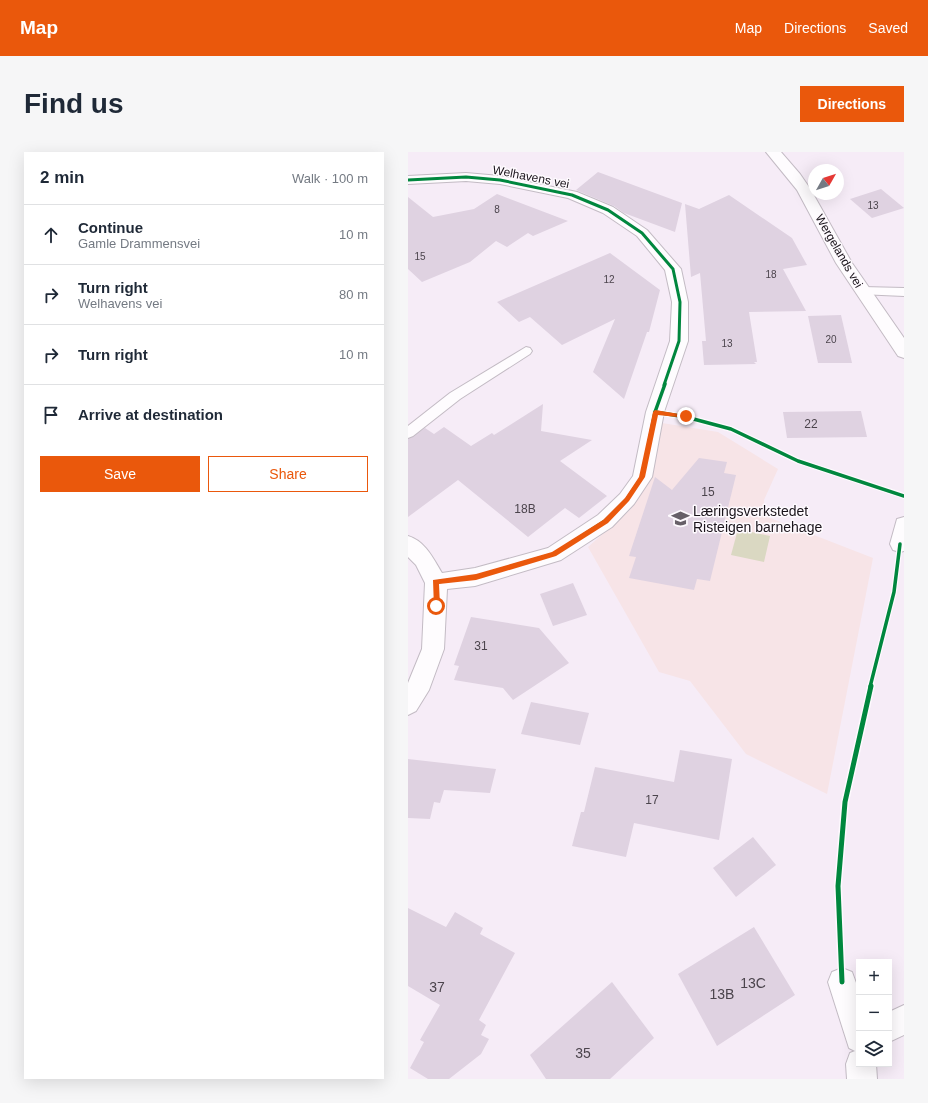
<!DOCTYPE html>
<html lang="en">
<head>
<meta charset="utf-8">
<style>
	body { margin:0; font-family:Arial,sans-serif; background:#f6f6f7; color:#1f2937 }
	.controls { position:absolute; right:12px; bottom:12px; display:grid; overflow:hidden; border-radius:0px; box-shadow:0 4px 16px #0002 }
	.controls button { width:36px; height:36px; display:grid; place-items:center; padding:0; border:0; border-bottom:1px solid #e0e1e3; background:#fff; color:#1f2937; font:20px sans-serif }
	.compass { position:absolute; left:400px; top:12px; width:36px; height:36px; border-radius:50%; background:#fff; box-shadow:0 4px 16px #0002; rotate:51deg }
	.stop { position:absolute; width:12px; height:12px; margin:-9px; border:3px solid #ea580c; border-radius:50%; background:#fff }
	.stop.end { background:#ea580c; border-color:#fff; box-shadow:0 1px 4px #0008 }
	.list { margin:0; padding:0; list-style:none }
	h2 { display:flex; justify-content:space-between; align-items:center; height:52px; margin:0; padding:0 16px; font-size:17px }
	h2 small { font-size:13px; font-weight:400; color:#747a83 }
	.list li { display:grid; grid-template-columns:26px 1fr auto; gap:12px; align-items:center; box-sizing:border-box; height:60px; padding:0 16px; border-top:1px solid #e0e1e3 }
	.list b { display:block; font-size:15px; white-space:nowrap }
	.list p { margin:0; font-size:13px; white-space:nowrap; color:#747a83 }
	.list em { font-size:13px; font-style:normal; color:#747a83 }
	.actions { display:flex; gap:8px; padding:12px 16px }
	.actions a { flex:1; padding:9px 0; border:1px solid #ea580c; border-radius:0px; text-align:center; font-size:14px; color:#ea580c }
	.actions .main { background:#ea580c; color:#fff }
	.icon { flex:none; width:22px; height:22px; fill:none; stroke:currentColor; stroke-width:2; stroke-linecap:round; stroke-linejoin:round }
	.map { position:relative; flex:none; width:496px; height:927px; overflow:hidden; border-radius:0px }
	header { display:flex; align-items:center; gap:24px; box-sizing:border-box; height:56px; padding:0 20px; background:#ea580c; color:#fff }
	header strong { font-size:19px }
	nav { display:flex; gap:22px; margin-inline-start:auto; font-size:14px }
	.intro { display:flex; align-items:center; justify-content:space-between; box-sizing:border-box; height:96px; padding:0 24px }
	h1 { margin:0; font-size:28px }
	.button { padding:10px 18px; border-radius:0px; background:#ea580c; color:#fff; font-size:14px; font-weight:700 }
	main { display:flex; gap:24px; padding:0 24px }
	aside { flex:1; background:#fff; border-radius:0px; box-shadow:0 4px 16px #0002 }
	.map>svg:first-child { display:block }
	.education { fill:#f7e4e7 }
	.green { fill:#dad8c2 }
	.building { fill:#dfd2e1 }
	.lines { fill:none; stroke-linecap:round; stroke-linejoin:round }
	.lane-casing { stroke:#c3bbc4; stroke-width:2 }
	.street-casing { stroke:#c3bbc4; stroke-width:2 }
	.lane { fill:#fefcfe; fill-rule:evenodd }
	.street { fill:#fefcfe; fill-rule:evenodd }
	.cycleway-far2-casing { stroke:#fefafe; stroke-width:5 }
	.cycleway-far1-casing { stroke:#fefafe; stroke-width:6 }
	.cycleway-casing { stroke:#fefafe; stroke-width:8 }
	.cycleway-far2 { stroke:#00873e; stroke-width:3 }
	.cycleway-far1 { stroke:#00873e; stroke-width:3.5 }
	.cycleway { stroke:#00873e; stroke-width:5 }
	.route { fill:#ea580c }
	.labels { text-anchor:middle; stroke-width:3; stroke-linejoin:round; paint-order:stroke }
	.far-number-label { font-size:10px; fill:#4b444c }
	.far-street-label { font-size:12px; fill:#1a141b; stroke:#fefafe }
	.number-label { font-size:12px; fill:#4b444c }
	.poi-label { font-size:14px; fill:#1a141b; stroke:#fefafe; text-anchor:start }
	.near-number-label { font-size:14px; fill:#4b444c }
</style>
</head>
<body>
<header>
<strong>Map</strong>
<nav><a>Map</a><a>Directions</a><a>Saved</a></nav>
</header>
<div class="intro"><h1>Find us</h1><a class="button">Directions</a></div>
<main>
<aside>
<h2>2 min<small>Walk · 100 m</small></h2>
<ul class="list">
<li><svg class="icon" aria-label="ahead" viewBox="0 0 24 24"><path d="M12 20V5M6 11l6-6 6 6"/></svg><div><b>Continue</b><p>Gamle Drammensvei</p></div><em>10 m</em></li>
<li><svg class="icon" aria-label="right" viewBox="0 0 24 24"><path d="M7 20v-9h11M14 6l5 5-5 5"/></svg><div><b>Turn right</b><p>Welhavens vei</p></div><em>80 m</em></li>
<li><svg class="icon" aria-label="right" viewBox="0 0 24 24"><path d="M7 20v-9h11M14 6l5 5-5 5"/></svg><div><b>Turn right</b></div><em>10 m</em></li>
<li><svg class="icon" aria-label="arrive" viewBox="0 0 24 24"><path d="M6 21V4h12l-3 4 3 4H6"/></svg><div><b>Arrive at destination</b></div></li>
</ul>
<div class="actions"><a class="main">Save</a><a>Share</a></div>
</aside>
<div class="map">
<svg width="496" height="927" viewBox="0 0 496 927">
	<rect width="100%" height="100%" fill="#f6ecf7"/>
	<polygon class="education" points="254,271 310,280 370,317 356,348 357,364 465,406 419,642 338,602 282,529 251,520 180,395 223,357 240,315"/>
	<polygon class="green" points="330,377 362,384 356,410 323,403"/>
	<g class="building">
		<polygon points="190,20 274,51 267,80 216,61 206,54 168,38"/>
		<polygon points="473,37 496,56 464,66 442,47"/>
		<polygon points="89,42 160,69 125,84 120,81 99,95 88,89 62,110 14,130 0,117 0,45 25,65 66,57"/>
		<polygon points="321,43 384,86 399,113 375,117 398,159 341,160 349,210 346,210 348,212 296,213 294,189 298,189 292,121 283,125 277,52 291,57"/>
		<polygon points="202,101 252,138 241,180 239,180 216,247 185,220 207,167 154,193 122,165 111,170 89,150"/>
		<polygon points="433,163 444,211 410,211 400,164"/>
		<polygon points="135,252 133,279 184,288 152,309 199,344 171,366 157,356 120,385 50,328 0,365 0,287 17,276 26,282 36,275 63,294 84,281 86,283"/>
		<polygon points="453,259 459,285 379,286 375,260"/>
		<polygon points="291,306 319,310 316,321 328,323 302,429 289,427 286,438 221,426 228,405 221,404 247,325 264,338"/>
		<polygon points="165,431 179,463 145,474 132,442"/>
		<polygon points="63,465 131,476 161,511 105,548 95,536 46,528 51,514 46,513"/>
		<polygon points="123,550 181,561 172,593 113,582"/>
		<polygon points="272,598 324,607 311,688 226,671 218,705 164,694 173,660 176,660 187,615 266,630"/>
		<polygon points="0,607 88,617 82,641 36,638 32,651 26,650 22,667 0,666"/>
		<polygon points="345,685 368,713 328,745 305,716"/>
		<polygon points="0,756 38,775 47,760 75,776 72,782 107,801 71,868 78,873 73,883 81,887 73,902 41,927 20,927 2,916 16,890 12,888 32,853 0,834"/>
		<polygon points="346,775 387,843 309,894 270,822"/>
		<polygon points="204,830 246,886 202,927 138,927 122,903"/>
	</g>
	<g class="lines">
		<defs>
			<g id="lane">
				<polygon points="455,135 496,136 496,144 451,142 449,139"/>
				<polygon points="118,195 122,196 124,199 122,202 52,247 5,284 0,286 0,274 42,241"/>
			</g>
			<g id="street">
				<polygon points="358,0 373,0 392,22 403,38 444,111 496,186 496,206 490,204 428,111 389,38"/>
				<path d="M58,21L92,24L169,40L205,55L239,78L273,117L280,150V189L256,260L244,325L226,352L204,375L153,408L67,434L39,437L36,497L21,538L8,559L0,563V531L14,497L17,431L8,413L0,405V384C17,389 25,406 34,421L67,416L140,396L190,363L212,342L225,324L238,260L262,189L264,150L257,118L229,84L195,61L160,46L92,32L58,29L0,32V24Z"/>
				<polygon points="496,365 496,399 492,400 485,398 482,392 489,367"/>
				<polygon points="434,816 444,820 451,839 451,912 468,912 469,927 439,927 438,912 442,901 447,899 441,896 420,830 424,820"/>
				<polygon points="496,853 496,883 481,890 481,860"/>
			</g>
		</defs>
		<use href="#lane" class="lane-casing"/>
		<use href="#street" class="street-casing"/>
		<use href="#lane" class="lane"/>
		<use href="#street" class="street"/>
		<defs>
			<polyline id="cycleway-far2" points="0,28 58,25 92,28 164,43 200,58 234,81 265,117 272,150 271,189 256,233"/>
			<g id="cycleway-far1">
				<polyline points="247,260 278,265 323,277 390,309 496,344"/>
				<polyline points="28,430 67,425 146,402 197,369 219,347 234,325 247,260 257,232"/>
				<polyline points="462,535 486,440 492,392"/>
			</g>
			<polyline id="cycleway" points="434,830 430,734 437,650 463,534"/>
		</defs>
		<use href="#cycleway-far2" class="cycleway-far2-casing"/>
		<use href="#cycleway-far1" class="cycleway-far1-casing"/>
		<use href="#cycleway" class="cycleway-casing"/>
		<use href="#cycleway-far2" class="cycleway-far2"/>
		<use href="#cycleway-far1" class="cycleway-far1"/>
		<use href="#cycleway" class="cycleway"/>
	</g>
	<polygon class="route" points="247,258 278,263 280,264 278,266 250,263 237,325 221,349 200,371 148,404 68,428 31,432 32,454 28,457 26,456 25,428 68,422 144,400 195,368 217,346 231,325 245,260"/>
	<defs>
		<symbol id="school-bare" viewBox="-9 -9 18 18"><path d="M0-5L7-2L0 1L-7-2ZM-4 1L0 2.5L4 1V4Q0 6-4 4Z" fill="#676068" stroke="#fefafe" stroke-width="2.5" paint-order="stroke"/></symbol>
	</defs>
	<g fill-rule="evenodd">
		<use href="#school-bare" x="260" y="354" width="25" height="25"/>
	</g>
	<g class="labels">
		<g class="far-number-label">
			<text x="465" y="57">13</text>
			<text x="89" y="61">8</text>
			<text x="12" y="108">15</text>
			<text x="363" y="126">18</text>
			<text x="201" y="131">12</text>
			<text x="423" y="191">20</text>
			<text x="319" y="195">13</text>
		</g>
		<g class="far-street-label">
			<text transform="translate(123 25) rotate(11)" y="4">Welhavens vei</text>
			<text transform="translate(431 99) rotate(60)" y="4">Wergelands vei</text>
		</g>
		<g class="number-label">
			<text x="403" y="276">22</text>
			<text x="300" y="344">15</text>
			<text x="117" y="361">18B</text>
			<text x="73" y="498">31</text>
			<text x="244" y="652">17</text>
		</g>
		<g class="poi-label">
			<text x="285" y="364">Læringsverkstedet<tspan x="285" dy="16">Risteigen barnehage</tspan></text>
		</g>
		<g class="near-number-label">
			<text x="345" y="836">13C</text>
			<text x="29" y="840">37</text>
			<text x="314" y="847">13B</text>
			<text x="175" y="906">35</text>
		</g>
	</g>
</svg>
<div class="controls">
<button>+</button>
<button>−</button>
<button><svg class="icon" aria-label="layers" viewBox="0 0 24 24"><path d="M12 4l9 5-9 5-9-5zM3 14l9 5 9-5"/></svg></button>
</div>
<svg class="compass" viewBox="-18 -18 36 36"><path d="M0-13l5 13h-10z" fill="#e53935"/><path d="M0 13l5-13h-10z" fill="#747a83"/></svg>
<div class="stop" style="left:28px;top:454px"></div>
<div class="stop end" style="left:278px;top:264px"></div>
</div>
</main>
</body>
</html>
